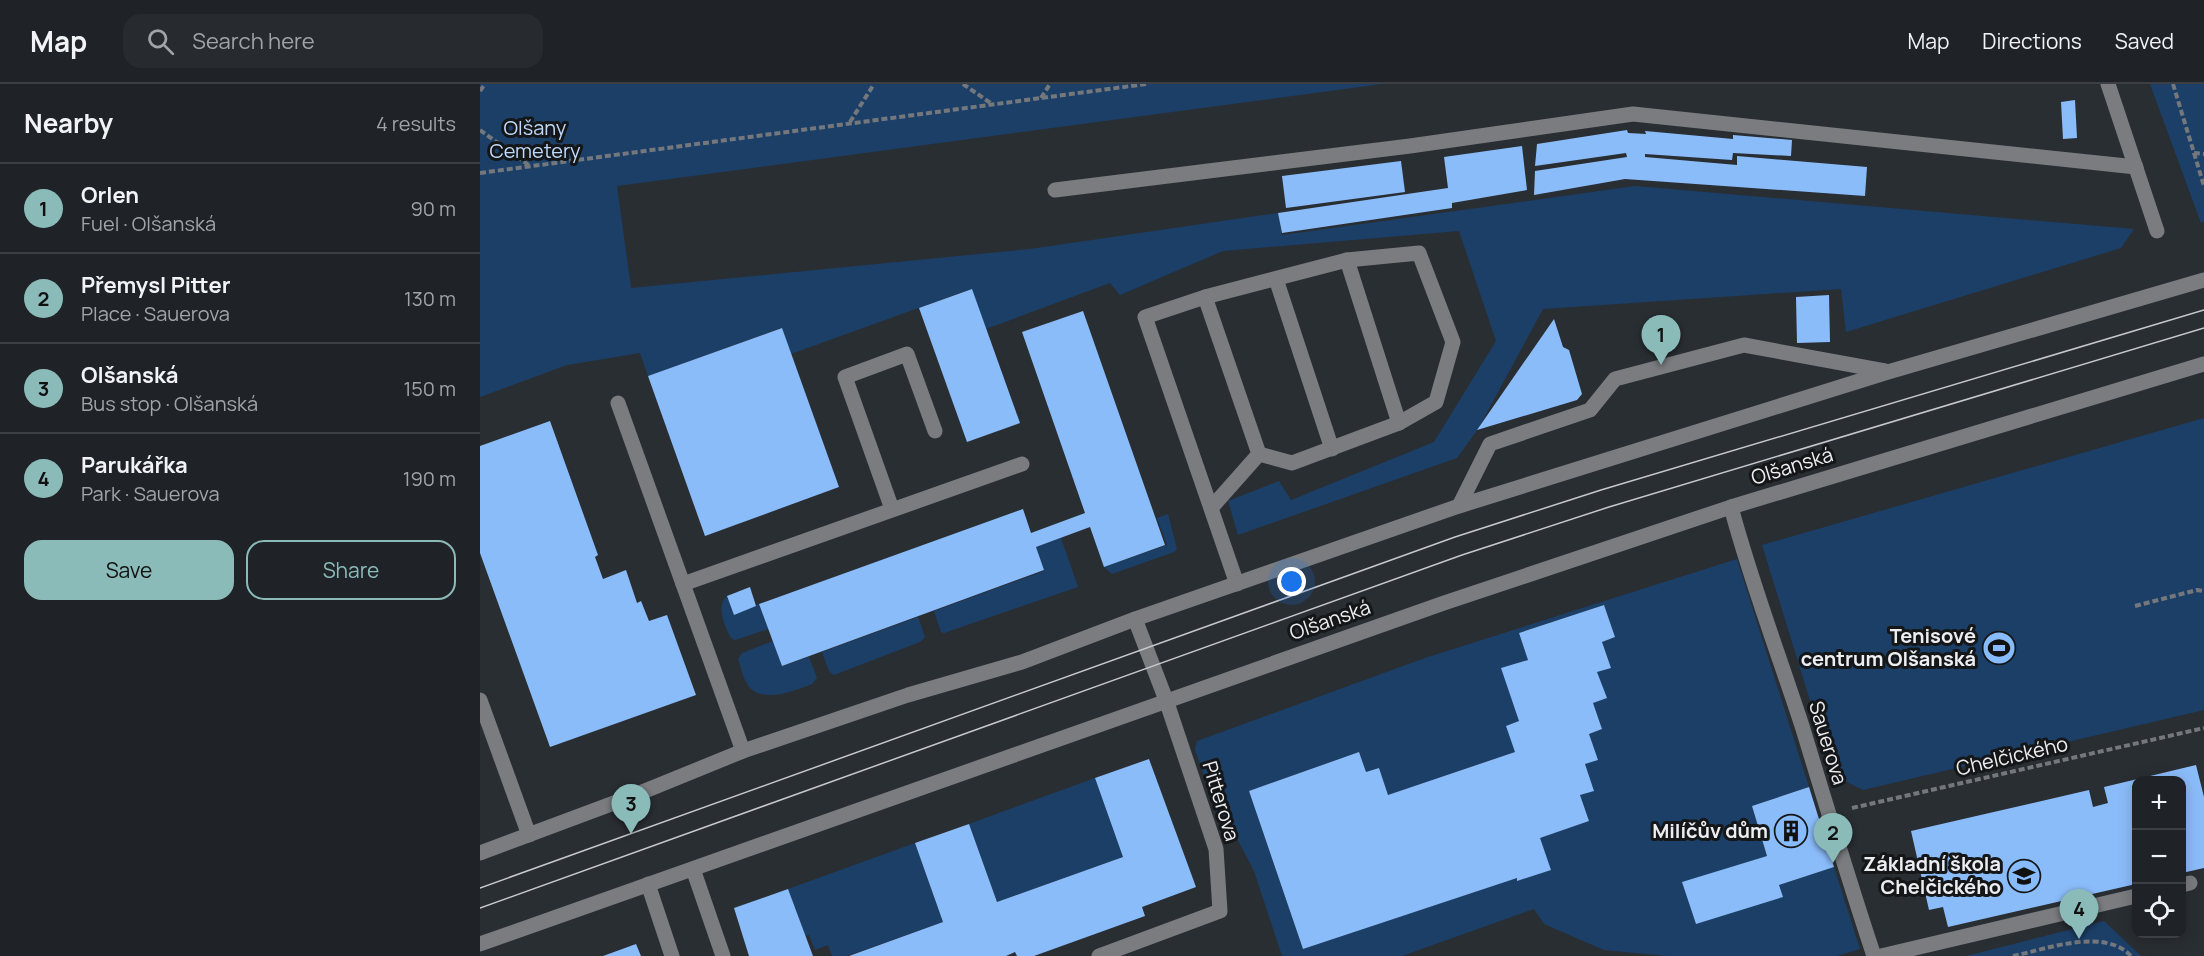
<!DOCTYPE html>
<html lang="en">
<head>
<meta charset="utf-8">
<style>
	body { margin:0; font-family:Manrope,sans-serif; background:#272a2e; color:#f1f3f6 }
	.controls { position:absolute; right:18px; bottom:18px; display:grid; overflow:hidden; border-radius:12px; box-shadow:0 3px 15px #0003 }
	.controls button { width:54px; height:54px; display:grid; place-items:center; padding:0; border:0; border-bottom:2px solid #3c3f43; background:#1f2226; color:#f1f3f6; font:30px sans-serif }
	.you { position:absolute; left:812px; top:498px; width:21px; height:21px; margin:-15px; border:4px solid #fff; border-radius:50%; background:#1a73e8; box-shadow:0 0 0 9px #1a73e833 }
	.badge { display:grid; place-items:center; width:39px; height:39px; border-radius:50%; background:#8bbbb9; color:#111; font-size:20px; font-weight:700 }
	.pin { position:absolute; translate:-50% -50px; filter:drop-shadow(0 2px 3px #0008) }
	.pin::after { content:''; position:absolute; top:32px; width:21px; height:18px; background:inherit; clip-path:polygon(0 0,100% 0,50% 100%) }
	.list { margin:0; padding:0; list-style:none }
	h2 { display:flex; justify-content:space-between; align-items:center; height:78px; margin:0; padding:0 24px; font-size:26px }
	h2 small { font-size:20px; font-weight:400; color:#a1a4a7 }
	.list li { display:grid; grid-template-columns:39px 1fr auto; gap:18px; align-items:center; box-sizing:border-box; height:90px; padding:0 24px; border-top:2px solid #3c3f43 }
	.list b { display:block; font-size:22px; white-space:nowrap }
	.list p { margin:0; font-size:20px; white-space:nowrap; color:#a1a4a7 }
	.list em { font-size:20px; font-style:normal; color:#a1a4a7 }
	.actions { display:flex; gap:12px; padding:18px 24px }
	.actions a { flex:1; padding:14px 0; border:2px solid #8bbbb9; border-radius:18px; text-align:center; font-size:21px; color:#8bbbb9 }
	.actions .main { background:#8bbbb9; color:#111 }
	.icon { flex:none; width:33px; height:33px; fill:none; stroke:currentColor; stroke-width:2; stroke-linecap:round; stroke-linejoin:round }
	.map { position:relative; flex:none; width:1724px; height:872px; overflow:hidden }
	header { display:flex; align-items:center; gap:36px; box-sizing:border-box; height:84px; padding:0 30px; background:#1f2226; border-bottom:2px solid #3c3f43 }
	header strong { font-size:28px }
	nav { display:flex; gap:33px; margin-inline-start:auto; font-size:21px }
	.search { width:420px; height:54px; background:#272a2e; display:flex; align-items:center; gap:15px; box-sizing:border-box; padding:0 21px; border-radius:18px; color:#a1a4a7; font-size:22px }
	main { display:flex }
	aside { flex:1; background:#1f2226 }
	.map>svg:first-child { display:block }
	.green { fill:#1c3f68; fill-rule:evenodd }
	.building { fill:#8bbcfa }
	.lines { fill:none; stroke-linecap:round; stroke-linejoin:round }
	.path { stroke:#74787c; stroke-width:4; stroke-dasharray:6 3; stroke-linecap:butt }
	.minor { stroke:#7a7c7f; stroke-width:15 }
	.tram { stroke:#c5c8cc; stroke-width:1.5 }
	.labels { text-anchor:middle; stroke-width:6; stroke-linejoin:round; paint-order:stroke }
	.park-label { font-size:20px; fill:#bfd9fa; stroke:#141618 }
	.street-label { font-size:20px; fill:#eceef2; stroke:#141618 }
	.poi-label { font-size:20px; font-weight:bold; fill:#eceef2; stroke:#141618; text-anchor:end }
</style>
</head>
<body>
<header>
<strong>Map</strong>
<div class="search"><svg class="icon" aria-label="search" viewBox="0 0 24 24"><circle cx="10" cy="10" r="6"/><path d="M15 15l6 6"/></svg>Search here</div>
<nav><a>Map</a><a>Directions</a><a>Saved</a></nav>
</header>
<main>
<aside>
<h2>Nearby<small>4 results</small></h2>
<ul class="list">
<li><span class="badge">1</span><div><b>Orlen</b><p>Fuel · Olšanská</p></div><em>90 m</em></li>
<li><span class="badge">2</span><div><b>Přemysl Pitter</b><p>Place · Sauerova</p></div><em>130 m</em></li>
<li><span class="badge">3</span><div><b>Olšanská</b><p>Bus stop · Olšanská</p></div><em>150 m</em></li>
<li><span class="badge">4</span><div><b>Parukářka</b><p>Park · Sauerova</p></div><em>190 m</em></li>
</ul>
<div class="actions"><a class="main">Save</a><a>Share</a></div>
</aside>
<div class="map">
<svg width="1724" height="872" viewBox="0 0 1724 872">
	<rect width="100%" height="100%" fill="#292e33"/>
	<g class="green">
		<polygon points="0,0 902,0 137,102 151,204 550,165 798,129 802,151 1155,102 1654,145 1641,164 1366,248 1361,205 1063,225 998,345 977,374 758,451 748,417 799,397 811,416 954,358 1016,257 979,147 743,167 640,211 630,199 506,245 491,205 311,270 301,244 168,292 160,269 87,281 0,313"/>
		<polygon points="1670,0 1724,0 1724,138 1721,139"/>
		<polygon points="1724,334 1724,626 1383,706 1353,691 1282,461"/>
		<polygon points="688,430 697,465 694,468 632,490 624,483 687,461 677,434"/>
		<polygon points="581,454 598,503 464,549 461,548 454,527 564,487 556,463"/>
		<path d="M1257,475L1329,703L1272,722L1287,772L1203,799L1216,840L1302,813L1299,801L1354,783L1380,865L1357,872H1186L1124,866L1064,840L1054,825L922,872H802L774,787L749,739L739,735L715,666L717,657L945,574ZM1124,521L1135,553L1122,558L1130,584L1117,588L1126,614L1113,619L1122,645L1109,650L1117,676L1105,680L1113,707L1100,711L1109,737L1060,754L1037,796V794L823,865L769,707L879,668L886,688L899,684L908,711L1035,668L1039,637L1022,585L1048,576L1039,549Z"/>
		<path d="M247,512L254,530L279,520L289,545L255,556L251,554C244,541 236,522 247,512Z"/>
		<polygon points="438,533 445,553 440,558 354,591 349,587 342,568"/>
		<path d="M293,557L302,582L329,573L337,594L332,600C314,607 278,622 266,598C262,591 261,582 258,575L262,569Z"/>
		<polygon points="615,694 643,773 517,818 489,740"/>
		<polygon points="435,759 463,838 367,872 352,872 348,861 335,866 329,851 325,852 308,805"/>
		<polygon points="1624,837 1661,872 1486,872"/>
	</g>
	<g class="building">
		<polygon points="1595,16 1597,54 1583,55 1581,18"/>
		<polygon points="1147,46 1148,49 1166,50 1165,47 1253,55 1253,51 1312,56 1311,72 1253,69 1252,76 1165,70 1165,73 1257,81 1257,72 1387,83 1385,112 1145,95 1054,111 1055,87 1147,73 1146,69 1055,82 1057,60"/>
		<polygon points="1042,62 1047,106 972,119 972,124 802,149 798,129 968,104 964,73"/>
		<polygon points="921,77 925,108 806,124 802,92"/>
		<polygon points="492,205 540,339 487,358 439,224"/>
		<polygon points="1349,211 1350,258 1317,259 1316,213"/>
		<polygon points="603,227 685,461 624,483 610,443 556,463 564,486 302,582 279,520 543,425 551,449 605,429 542,248"/>
		<polygon points="1074,235 1083,263 1089,266 1102,310 1097,316 997,346"/>
		<polygon points="302,244 359,403 225,452 168,292"/>
		<polygon points="70,337 118,471 115,473 123,495 146,486 157,519 161,517 169,537 187,531 216,611 70,663 0,469 0,362"/>
		<polygon points="270,503 276,522 254,531 247,512"/>
		<polygon points="1124,521 1135,553 1122,558 1131,584 1117,588 1127,614 1113,619 1122,645 1109,650 1118,676 1105,680 1114,707 1100,711 1109,737 1060,754 1071,786 1037,797 1037,794 823,865 769,707 879,668 886,688 899,684 908,711 1035,668 1026,642 1039,637 1021,584 1048,576 1039,549"/>
		<polygon points="669,675 716,803 662,823 665,832 554,872 537,872 535,868 526,872 369,872 463,838 435,759 489,740 517,818 643,773 615,694"/>
		<polygon points="1716,681 1724,713 1724,784 1702,789 1702,696 1656,696 1656,800 1468,843 1463,823 1449,826 1431,747 1609,706 1613,723 1628,719 1624,703"/>
		<polygon points="1329,703 1354,783 1299,801 1303,813 1216,840 1202,798 1287,772 1272,722"/>
		<polygon points="308,805 333,872 269,872 254,824"/>
		<polygon points="156,860 161,872 123,872"/>
	</g>
	<g class="lines">
		<g class="path">
			<polyline points="483,0 512,20"/>
			<polyline points="1693,0 1714,69 1724,70"/>
			<polyline points="0,7 5,0"/>
			<polyline points="561,14 570,0"/>
			<polyline points="370,38 394,0"/>
			<polyline points="0,46 50,82"/>
			<polyline points="1714,69 1724,102"/>
			<polyline points="0,89 666,0"/>
			<polyline points="1655,522 1717,506 1724,507"/>
			<polyline points="1372,724 1724,644"/>
			<path d="M1533,872C1567,865 1624,843 1651,872"/>
		</g>
		<g class="minor">
			<polyline points="1628,0 1677,147"/>
			<polyline points="575,106 930,62 1153,30 1656,83"/>
			<polyline points="867,176 919,339"/>
			<polyline points="796,195 852,365"/>
			<polyline points="725,213 779,370 732,423"/>
			<polyline points="138,319 263,667"/>
			<polyline points="979,422 1010,360 1110,326 1135,295 1264,261 1405,287"/>
			<path d="M1251,423C1271,498 1299,571 1323,645C1346,721 1369,797 1394,872"/>
			<polyline points="412,425 365,293 427,270 455,347"/>
			<polyline points="203,500 542,380"/>
			<polyline points="757,500 665,233 725,213 867,176 939,169 973,258 956,318 919,339 812,379 779,370"/>
			<polyline points="0,616 49,751"/>
			<polyline points="0,769 150,713 263,667 428,611 542,578 655,535 979,422 1408,288 1724,196"/>
			<polyline points="213,785 243,872"/>
			<polyline points="168,800 192,872"/>
			<polyline points="1702,801 1710,799"/>
			<polyline points="0,860 964,519 1251,423 1724,280"/>
			<polyline points="619,872 740,827 736,765 686,616 655,535"/>
			<polyline points="1401,872 1656,812"/>
		</g>
		<g class="tram">
			<polyline points="0,804 975,453 1121,406 1724,226"/>
			<polyline points="0,824 982,471 1129,423 1724,244"/>
		</g>
	</g>
	<defs>
		<symbol id="stadium-disc" viewBox="-11 -11 22 22"><circle r="9.5" fill="#87bbfb" stroke="#141618"/><path d="M0-5a6.5 5 0 1 0 0 10a6.5 5 0 1 0 0-10ZM-3.5-1.8h7v3.6h-7Z" fill="#111"/></symbol>
		<symbol id="building-disc" viewBox="-11 -11 22 22"><circle r="9.5" fill="#87bbfb" stroke="#141618"/><path d="M-4-6H4V6H1V3H-1V6H-4ZM-2.5-4.3h1.7v1.8h-1.7ZM.8-4.3h1.7v1.8H.8ZM-2.5-1h1.7V.8h-1.7ZM.8-1h1.7V.8H.8Z" fill="#111"/></symbol>
		<symbol id="school-disc" viewBox="-11 -11 22 22"><circle r="9.5" fill="#87bbfb" stroke="#141618"/><path d="M0-5L7-2L0 1L-7-2ZM-4 1L0 2.5L4 1V4Q0 6-4 4Z" fill="#111"/></symbol>
	</defs>
	<g fill-rule="evenodd">
		<use href="#stadium-disc" x="1500" y="545" width="38" height="38"/>
		<use href="#building-disc" x="1292" y="728" width="38" height="38"/>
		<use href="#school-disc" x="1525" y="773" width="38" height="38"/>
	</g>
	<g class="labels">
		<g class="park-label">
			<text x="55" y="51">Olšany<tspan x="55" dy="23">Cemetery</tspan></text>
		</g>
		<g class="street-label">
			<text transform="translate(1312 382) rotate(-17)" y="7">Olšanská</text>
			<text transform="translate(850 536) rotate(-19)" y="7">Olšanská</text>
			<text transform="translate(1348 659) rotate(73)" y="7">Sauerova</text>
			<text transform="translate(1532 672) rotate(-13)" y="7">Chelčického</text>
			<text transform="translate(741 717) rotate(73)" y="7">Pitterova</text>
		</g>
		<g class="poi-label">
			<text x="1496" y="559">Tenisové<tspan x="1496" dy="23">centrum Olšanská</tspan></text>
			<text x="1288" y="754">Milíčův dům</text>
			<text x="1521" y="787">Základní škola<tspan x="1521" dy="23">Chelčického</tspan></text>
		</g>
	</g>
</svg>
<div class="controls">
<button>+</button>
<button>−</button>
<button><svg class="icon" aria-label="locate" viewBox="0 0 24 24"><circle cx="12" cy="12" r="6"/><path d="M12 2v4M12 18v4M2 12h4M18 12h4"/></svg></button>
</div>
<div class="you"></div>
<div class="pin badge" style="left:1181px;top:281px">1</div>
<div class="pin badge" style="left:1353px;top:779px">2</div>
<div class="pin badge" style="left:151px;top:750px">3</div>
<div class="pin badge" style="left:1599px;top:855px">4</div>
</div>
</main>
</body>
</html>
